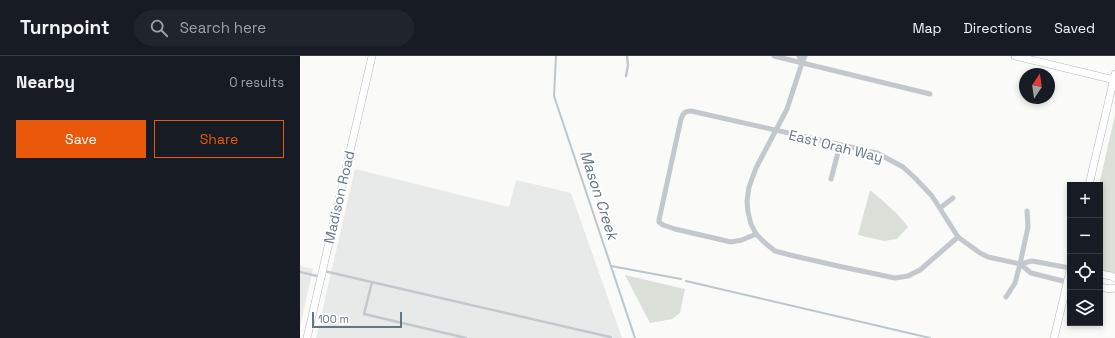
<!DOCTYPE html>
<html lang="en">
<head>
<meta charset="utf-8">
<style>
	body { margin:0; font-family:"Space Grotesk",sans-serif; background:#20242c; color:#f1f3f6 }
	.controls { position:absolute; right:12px; bottom:12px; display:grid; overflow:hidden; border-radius:0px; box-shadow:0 2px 6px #0003 }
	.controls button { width:36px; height:36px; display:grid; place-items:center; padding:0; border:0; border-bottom:1px solid #363941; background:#171b24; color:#f1f3f6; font:20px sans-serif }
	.compass { position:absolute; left:719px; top:12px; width:36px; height:36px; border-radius:50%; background:#171b24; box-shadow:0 2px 6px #0003; rotate:13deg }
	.scale { position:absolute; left:12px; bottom:10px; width:90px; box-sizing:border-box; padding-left:4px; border:2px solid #657683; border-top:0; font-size:11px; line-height:14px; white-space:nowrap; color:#657683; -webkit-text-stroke:3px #fff; paint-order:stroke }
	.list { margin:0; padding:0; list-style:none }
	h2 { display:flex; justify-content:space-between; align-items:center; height:52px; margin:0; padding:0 16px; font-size:17px }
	h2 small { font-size:13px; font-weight:400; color:#9ea1a6 }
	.actions { display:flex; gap:8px; padding:12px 16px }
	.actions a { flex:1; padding:9px 0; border:1px solid #ea580c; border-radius:0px; text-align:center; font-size:14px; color:#ea580c }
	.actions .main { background:#ea580c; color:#fff }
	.icon { flex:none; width:22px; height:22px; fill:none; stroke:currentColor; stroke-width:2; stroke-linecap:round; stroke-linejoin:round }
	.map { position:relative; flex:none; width:815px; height:282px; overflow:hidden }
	header { display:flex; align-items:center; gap:24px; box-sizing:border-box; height:56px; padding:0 20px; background:#171b24; border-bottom:1px solid #363941 }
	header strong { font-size:19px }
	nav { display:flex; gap:22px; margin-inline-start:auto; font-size:14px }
	.search { width:280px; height:36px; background:#20242c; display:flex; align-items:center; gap:10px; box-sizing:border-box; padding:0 14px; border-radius:22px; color:#9ea1a6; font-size:15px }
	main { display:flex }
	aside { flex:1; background:#171b24 }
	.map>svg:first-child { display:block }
	.built { fill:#e8e9e9 }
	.green { fill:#dadfd7 }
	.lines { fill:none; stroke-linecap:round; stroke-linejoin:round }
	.stream { stroke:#bbc7cb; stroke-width:2 }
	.secondary-casing { stroke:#b3babf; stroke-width:8 }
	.lane { stroke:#c3c8cc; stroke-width:2.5 }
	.street { stroke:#c3c8cc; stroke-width:5 }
	.secondary { stroke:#fff; stroke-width:7 }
	.labels { text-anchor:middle; stroke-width:4; stroke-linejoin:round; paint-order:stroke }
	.street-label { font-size:14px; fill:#657683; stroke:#fff }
	.water-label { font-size:15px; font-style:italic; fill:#60757c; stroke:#fff }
</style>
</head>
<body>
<header>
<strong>Turnpoint</strong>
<div class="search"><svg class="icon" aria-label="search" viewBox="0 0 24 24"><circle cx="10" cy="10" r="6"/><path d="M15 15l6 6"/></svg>Search here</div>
<nav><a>Map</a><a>Directions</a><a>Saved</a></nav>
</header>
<main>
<aside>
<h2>Nearby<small>0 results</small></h2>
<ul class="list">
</ul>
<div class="actions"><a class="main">Save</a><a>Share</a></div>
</aside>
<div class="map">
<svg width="815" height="282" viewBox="0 0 815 282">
	<rect width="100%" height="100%" fill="#fafaf8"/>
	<g class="built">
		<polygon points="55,113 209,151 216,124 271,137 322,282 16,282"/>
		<polygon points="0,210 13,213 0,271"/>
	</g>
	<g class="green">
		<polygon points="815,59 815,218 800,215 799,129"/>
		<path d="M570,134C584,146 597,156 608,171L597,183L584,185L558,179Z"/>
		<polygon points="325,219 385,233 380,257 372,263 350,267"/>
	</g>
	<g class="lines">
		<g class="stream">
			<polyline points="256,0 254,40 335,282"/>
			<polyline points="311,210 381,223"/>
			<polyline points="386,225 630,282"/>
		</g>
		<defs>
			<g id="secondary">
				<polyline points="715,0 815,24"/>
				<polyline points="789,129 815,18"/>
				<polyline points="800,218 811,220 815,222"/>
				<polyline points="800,231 810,233 815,232"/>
				<polyline points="7,282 72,0"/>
				<polyline points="754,282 770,215"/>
			</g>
		</defs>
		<use href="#secondary" class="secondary-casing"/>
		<g class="lane">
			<polyline points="326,20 328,9 327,0"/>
			<polyline points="24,215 310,281 311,282"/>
			<polyline points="0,216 21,221"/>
			<polyline points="72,226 64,258 166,282"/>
		</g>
		<g class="street">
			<polyline points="474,0 630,38"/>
			<polyline points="499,0 502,7 505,0"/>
			<polyline points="502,7 487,53 456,112 449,131 447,145 448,156 451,168 456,178 465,187 475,195 490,199 538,210 595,222 608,220 620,214 658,181"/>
			<polyline points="531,123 540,89"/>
			<polyline points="640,152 653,142"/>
			<path d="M456,178L442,184L431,186L375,173L363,169L359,166V164L381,63C383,58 384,55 391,55L577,97L603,111L615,122L632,140L658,181L680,197L688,201L720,208L731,217L767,226"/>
			<polyline points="720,208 732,205 770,212"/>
			<polyline points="706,241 715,227 720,208 728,171 727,155"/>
		</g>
		<use href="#secondary" class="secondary"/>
	</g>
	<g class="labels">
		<g class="street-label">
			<text transform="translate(536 90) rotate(14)" y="5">East Orah Way</text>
			<text transform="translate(39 141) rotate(-77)" y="5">Madison Road</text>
		</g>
		<g class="water-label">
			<text transform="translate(299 139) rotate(72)" y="5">Mason Creek</text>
		</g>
	</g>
</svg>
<div class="controls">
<button>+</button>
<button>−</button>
<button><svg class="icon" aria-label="locate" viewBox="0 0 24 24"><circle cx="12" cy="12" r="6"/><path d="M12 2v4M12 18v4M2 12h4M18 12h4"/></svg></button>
<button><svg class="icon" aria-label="layers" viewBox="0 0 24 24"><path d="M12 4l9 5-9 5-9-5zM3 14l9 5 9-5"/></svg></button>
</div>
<svg class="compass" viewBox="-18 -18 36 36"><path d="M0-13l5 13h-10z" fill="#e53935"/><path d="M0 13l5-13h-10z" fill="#9ea1a6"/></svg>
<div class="scale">100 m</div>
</div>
</main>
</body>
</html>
